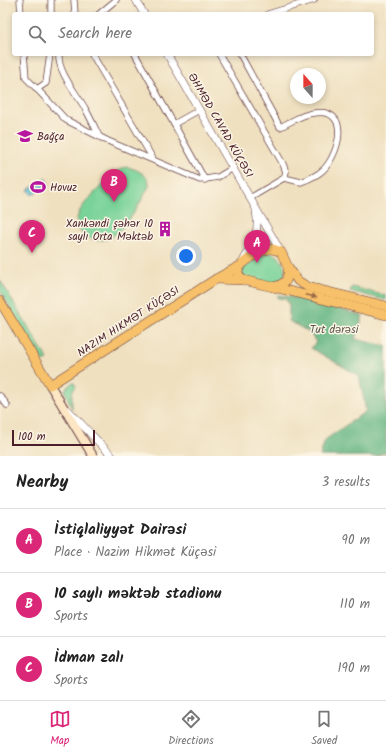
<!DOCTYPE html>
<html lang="en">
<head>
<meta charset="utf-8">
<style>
	body { margin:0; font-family:Kalam,sans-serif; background:#f2f2f2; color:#222 }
	.compass { position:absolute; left:290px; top:68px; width:36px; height:36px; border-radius:50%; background:#fff; box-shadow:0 2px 6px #0003; rotate:339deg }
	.scale { position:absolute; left:12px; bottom:10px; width:83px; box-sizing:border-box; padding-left:4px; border:2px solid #4a1f2b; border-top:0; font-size:11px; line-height:14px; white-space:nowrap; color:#4a1f2b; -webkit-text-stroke:3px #fcf5e5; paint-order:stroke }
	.you { position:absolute; left:186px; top:256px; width:14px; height:14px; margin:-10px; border:3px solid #fff; border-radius:50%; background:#1a73e8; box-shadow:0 0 0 6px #1a73e833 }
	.badge { display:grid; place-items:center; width:26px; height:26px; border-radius:50%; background:#db2777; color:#fff; font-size:13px; font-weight:700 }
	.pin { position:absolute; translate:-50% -33px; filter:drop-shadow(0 1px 2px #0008) }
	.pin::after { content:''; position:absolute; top:21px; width:14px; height:12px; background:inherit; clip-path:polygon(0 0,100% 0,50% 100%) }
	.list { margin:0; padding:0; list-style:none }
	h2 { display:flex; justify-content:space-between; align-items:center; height:52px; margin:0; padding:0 16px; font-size:17px }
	h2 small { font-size:13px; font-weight:400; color:#767676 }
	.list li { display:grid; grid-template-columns:26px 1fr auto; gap:12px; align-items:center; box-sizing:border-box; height:64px; padding:0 16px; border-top:1px solid #e0e0e0 }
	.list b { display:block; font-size:15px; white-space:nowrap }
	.list p { margin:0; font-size:13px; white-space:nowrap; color:#767676 }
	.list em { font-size:13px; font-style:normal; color:#767676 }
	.icon { flex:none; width:22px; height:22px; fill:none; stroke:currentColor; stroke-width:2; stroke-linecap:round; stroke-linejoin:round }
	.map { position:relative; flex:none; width:386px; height:456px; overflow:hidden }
	.search { position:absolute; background:#fff; box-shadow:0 2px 6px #0003; left:12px; right:12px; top:12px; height:44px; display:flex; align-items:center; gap:10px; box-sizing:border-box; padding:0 14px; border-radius:4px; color:#767676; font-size:15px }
	.sheet { height:244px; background:#fff }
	nav { display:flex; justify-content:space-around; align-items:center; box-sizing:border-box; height:56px; border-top:1px solid #e0e0e0; background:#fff; font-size:11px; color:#767676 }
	nav a { display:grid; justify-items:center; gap:2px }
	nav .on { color:#db2777 }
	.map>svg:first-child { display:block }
	.green { fill:#79d399; stroke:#627962 }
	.forest { fill:#62b581; stroke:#566a56 }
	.water { fill:#4fb7cd; stroke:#4c6b7c }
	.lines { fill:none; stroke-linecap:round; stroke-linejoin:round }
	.minor-casing { stroke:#633c41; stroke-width:7 }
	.tertiary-casing { stroke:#633c41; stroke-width:8 }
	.secondary-casing { stroke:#633c41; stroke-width:10 }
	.primary-casing { stroke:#633c41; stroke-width:10 }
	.minor { stroke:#fff; stroke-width:5.5 }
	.tertiary { stroke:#fff; stroke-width:7 }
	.secondary { stroke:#fce6c4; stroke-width:8 }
	.primary { stroke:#f7c06b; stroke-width:9 }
	.oneway { fill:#986748 }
	.labels { text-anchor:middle; stroke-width:3; stroke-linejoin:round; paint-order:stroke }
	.street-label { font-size:11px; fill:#4a1f2b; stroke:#fcf5e5 }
	.poi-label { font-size:11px; fill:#4a1f2b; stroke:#fcf5e5; text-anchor:start }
	.park-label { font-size:11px; fill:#58554c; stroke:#fcf5e5 }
</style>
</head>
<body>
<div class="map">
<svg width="386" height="456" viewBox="0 0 386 456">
	<rect width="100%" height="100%" fill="#fcf5e5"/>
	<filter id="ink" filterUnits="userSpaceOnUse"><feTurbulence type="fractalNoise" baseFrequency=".025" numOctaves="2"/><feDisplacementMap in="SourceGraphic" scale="8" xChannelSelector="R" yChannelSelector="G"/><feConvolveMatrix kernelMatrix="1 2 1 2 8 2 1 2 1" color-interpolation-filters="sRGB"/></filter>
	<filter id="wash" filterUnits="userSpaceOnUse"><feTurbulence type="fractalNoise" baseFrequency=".012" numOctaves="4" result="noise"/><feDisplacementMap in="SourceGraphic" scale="16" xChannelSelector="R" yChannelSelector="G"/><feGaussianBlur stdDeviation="0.9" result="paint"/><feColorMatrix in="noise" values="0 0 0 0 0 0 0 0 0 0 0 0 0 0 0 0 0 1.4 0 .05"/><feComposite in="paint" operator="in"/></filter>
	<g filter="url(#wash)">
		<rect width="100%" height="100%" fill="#efe0bf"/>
		<g class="green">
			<path d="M127,167C136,169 150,175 149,186C140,203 128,227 111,237C96,246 71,234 78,215C82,204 95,193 103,184C110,178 118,168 127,167Z"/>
			<polygon points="269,252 278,256 285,267 284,278 271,285 244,278 241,271 243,268"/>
			<polygon points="0,280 48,360 43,362 0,290"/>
			<polygon points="352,287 386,296 386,300 350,291"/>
			<polygon points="73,382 76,386 72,392 72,409 65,391 66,388"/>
		</g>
		<polygon class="forest" points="278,295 311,300 363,316 355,339 386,346 386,452 376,456 320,456 325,440 366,411 359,376 311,348 316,342 309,332 289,321 289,305 286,299 278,298"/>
		<polygon class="water" points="45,178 49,184 32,195 28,190"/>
	</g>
	<g filter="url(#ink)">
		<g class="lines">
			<defs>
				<g id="minor">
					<polyline points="20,0 21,14"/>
					<polyline points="74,0 75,14"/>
					<polyline points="51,14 51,0"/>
					<polyline points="99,14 116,0"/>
					<polyline points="268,14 314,0"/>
					<polyline points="24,54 26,78 37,89"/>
					<polyline points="50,54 46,83 37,89 66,120 108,141 200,180 218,177 233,168"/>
					<path d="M59,54C57,72 78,95 86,110C91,119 95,128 99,136"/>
					<polyline points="92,54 153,159"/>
					<polyline points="135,54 205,180"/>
					<polyline points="219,54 283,164 286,172 284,178"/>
					<path d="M240,54L280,127C291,122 302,114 314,113C352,107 339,155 323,170C317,176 309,179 301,182L284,178L250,198"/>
					<polyline points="174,124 199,110"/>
					<polyline points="0,396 7,405"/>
				</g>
				<g id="tertiary">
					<polyline points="136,0 144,14"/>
					<polyline points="167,54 281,252"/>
					<path d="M242,263C253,243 260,235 256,211"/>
					<polyline points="68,410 112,456"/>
				</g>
				<polyline id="secondary" points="50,385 93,456"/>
				<g id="primary">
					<polyline points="288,267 298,281 308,287 386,306"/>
					<path d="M216,279L243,280L273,287L280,285L286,281L288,274V267L281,252C278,251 275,249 271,249C263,249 238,263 238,272C238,276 241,278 243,280"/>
					<polyline points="273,287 386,315"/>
					<polyline points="0,301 50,385 216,279 240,266"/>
				</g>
			</defs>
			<use href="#minor" class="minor-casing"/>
			<use href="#tertiary" class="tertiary-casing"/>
			<use href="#secondary" class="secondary-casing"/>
			<use href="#primary" class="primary-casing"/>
			<use href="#minor" class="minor"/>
			<use href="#tertiary" class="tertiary"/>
			<use href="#secondary" class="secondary"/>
			<use href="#primary" class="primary"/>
		</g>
		<defs><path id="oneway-solid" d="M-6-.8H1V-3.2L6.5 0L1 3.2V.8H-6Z"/></defs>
		<use class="oneway" href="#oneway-solid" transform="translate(311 296) rotate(15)"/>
	</g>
	<defs>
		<symbol id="school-bare" viewBox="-9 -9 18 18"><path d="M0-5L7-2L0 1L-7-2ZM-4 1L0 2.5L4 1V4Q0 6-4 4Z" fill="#b5179e" stroke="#fcf5e5" stroke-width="2.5" paint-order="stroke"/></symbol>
		<symbol id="stadium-bare" viewBox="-9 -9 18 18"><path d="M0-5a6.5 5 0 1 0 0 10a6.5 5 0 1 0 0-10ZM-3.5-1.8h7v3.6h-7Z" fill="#b5179e" stroke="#fcf5e5" stroke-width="2.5" paint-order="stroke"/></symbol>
		<symbol id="building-bare" viewBox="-9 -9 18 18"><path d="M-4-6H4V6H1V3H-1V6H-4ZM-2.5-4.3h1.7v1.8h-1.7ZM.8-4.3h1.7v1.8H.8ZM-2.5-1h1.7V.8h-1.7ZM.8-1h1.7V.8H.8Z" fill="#b5179e" stroke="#fcf5e5" stroke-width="2.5" paint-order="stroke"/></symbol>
	</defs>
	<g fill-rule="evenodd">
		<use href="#school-bare" x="14" y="125" width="22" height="22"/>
		<use href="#stadium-bare" x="27" y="176" width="22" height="22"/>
		<use href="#building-bare" x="154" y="218" width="22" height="22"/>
	</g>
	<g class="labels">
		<g class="street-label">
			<text transform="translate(221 125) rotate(60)" y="4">ƏHMƏD CAVAD KÜÇƏSI</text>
			<text transform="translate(128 321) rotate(-33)" y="4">NAZIM HIKMƏT KÜÇƏSI</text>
		</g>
		<g class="poi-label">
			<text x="37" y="140">Bağça</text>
			<text x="50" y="191">Hovuz</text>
			<text x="153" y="227" text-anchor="end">Xankəndi şəhər 10<tspan x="153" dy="13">saylı Orta Məktəb</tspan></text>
		</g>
		<g class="park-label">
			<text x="334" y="333">Tut dərəsi</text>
		</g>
	</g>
</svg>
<svg class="compass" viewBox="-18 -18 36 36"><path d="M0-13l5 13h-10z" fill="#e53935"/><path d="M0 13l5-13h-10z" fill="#767676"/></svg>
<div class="scale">100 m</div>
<div class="you"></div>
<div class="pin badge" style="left:257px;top:263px">A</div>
<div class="pin badge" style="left:114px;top:202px">B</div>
<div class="pin badge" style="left:32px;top:253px">C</div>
<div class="search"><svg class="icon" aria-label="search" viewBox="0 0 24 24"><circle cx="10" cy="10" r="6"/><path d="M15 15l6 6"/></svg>Search here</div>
</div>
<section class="sheet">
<h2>Nearby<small>3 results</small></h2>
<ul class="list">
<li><span class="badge">A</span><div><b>İstiqlaliyyət Dairəsi</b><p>Place · Nazim Hikmət Küçəsi</p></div><em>90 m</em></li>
<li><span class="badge">B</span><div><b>10 saylı məktəb stadionu</b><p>Sports</p></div><em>110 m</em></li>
<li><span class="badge">C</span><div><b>İdman zalı</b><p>Sports</p></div><em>190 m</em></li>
</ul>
</section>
<nav>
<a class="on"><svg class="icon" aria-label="map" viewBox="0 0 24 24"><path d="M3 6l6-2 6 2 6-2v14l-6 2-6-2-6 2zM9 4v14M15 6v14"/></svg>Map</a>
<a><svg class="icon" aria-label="directions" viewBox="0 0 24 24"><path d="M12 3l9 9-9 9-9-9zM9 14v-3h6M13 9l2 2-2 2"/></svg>Directions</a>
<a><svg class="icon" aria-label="saved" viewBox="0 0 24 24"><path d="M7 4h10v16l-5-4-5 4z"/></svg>Saved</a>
</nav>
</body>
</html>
